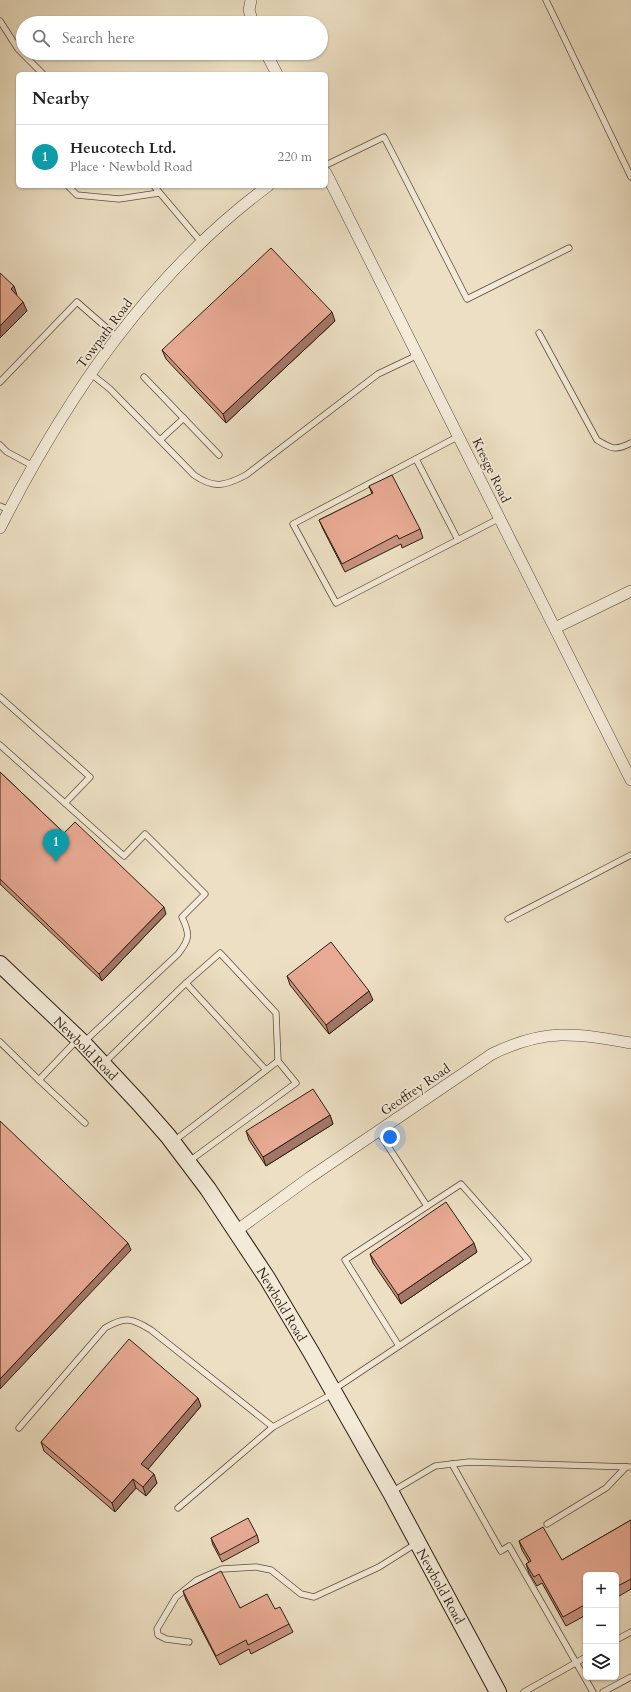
<!DOCTYPE html>
<html lang="en">
<head>
<meta charset="utf-8">
<style>
	body { margin:0; font-family:Cardo,serif; background:#f2f2f2; color:#222 }
	.controls { position:absolute; right:12px; bottom:12px; display:grid; overflow:hidden; border-radius:6px; box-shadow:0 1px 3px #0004 }
	.controls button { width:36px; height:36px; display:grid; place-items:center; padding:0; border:0; border-bottom:1px solid #e0e0e0; background:#fff; color:#222; font:20px sans-serif }
	.you { position:absolute; left:390px; top:1137px; width:14px; height:14px; margin:-10px; border:3px solid #fff; border-radius:50%; background:#1a73e8; box-shadow:0 0 0 6px #1a73e833 }
	.badge { display:grid; place-items:center; width:26px; height:26px; border-radius:50%; background:#ea580c; color:#fff; font-size:13px; font-weight:700 }
	.pin { position:absolute; translate:-50% -33px; filter:drop-shadow(0 1px 2px #0008) }
	.pin::after { content:''; position:absolute; top:21px; width:14px; height:12px; background:inherit; clip-path:polygon(0 0,100% 0,50% 100%) }
	.list { margin:0; padding:0; list-style:none }
	h2 { display:flex; justify-content:space-between; align-items:center; height:52px; margin:0; padding:0 16px; font-size:17px }
	h2 small { font-size:13px; font-weight:400; color:#767676 }
	.list li { display:grid; grid-template-columns:26px 1fr auto; gap:12px; align-items:center; box-sizing:border-box; height:64px; padding:0 16px; border-top:1px solid #e0e0e0 }
	.list b { display:block; font-size:15px; white-space:nowrap }
	.list p { margin:0; font-size:13px; white-space:nowrap; color:#767676 }
	.list em { font-size:13px; font-style:normal; color:#767676 }
	.icon { flex:none; width:22px; height:22px; fill:none; stroke:currentColor; stroke-width:2; stroke-linecap:round; stroke-linejoin:round }
	.map { position:relative; flex:none; width:631px; height:1692px; overflow:hidden }
	.search { position:absolute; background:#fff; box-shadow:0 1px 3px #0004; left:16px; top:16px; width:312px; height:44px; display:flex; align-items:center; gap:10px; box-sizing:border-box; padding:0 14px; border-radius:22px; color:#767676; font-size:15px }
	.panel { position:absolute; background:#fff; box-shadow:0 1px 3px #0004; left:16px; top:72px; width:312px; height:116px; border-radius:6px }
	.map>svg:first-child { display:block }
	.lines { fill:none; stroke-linecap:round; stroke-linejoin:round }
	.lane-casing { stroke:#5d4e3e; stroke-width:7 }
	.street-casing { stroke:#5d4e3e; stroke-width:12 }
	.secondary-casing { stroke:#2d1e11; stroke-width:18 }
	.lane { stroke:#f3ead8; stroke-width:5.5 }
	.street { stroke:#f3ead8; stroke-width:11 }
	.secondary { stroke:#f3ead8; stroke-width:16 }
	.wall { fill:#c8927f; stroke:#2d1e11 }
	.shaded-wall { fill:#a27768; stroke:#2d1e11 }
	.building { fill:#e8aa94; stroke:#2d1e11 }
	.labels { text-anchor:middle; stroke-width:3.5; stroke-linejoin:round; paint-order:stroke }
	.street-label { font-size:13px; fill:#2d1e11; stroke:#f3ead8 }
</style>
</head>
<body>
<div class="map">
<svg width="631" height="1692" viewBox="0 0 631 1692">
	<rect width="100%" height="100%" fill="#ecdfc3"/>
	<filter id="stains"><feTurbulence type="fractalNoise" baseFrequency=".005" numOctaves="4"/><feColorMatrix values="0 0 0 0 .2 0 0 0 0 .09 0 0 0 0 .02 0 0 0 .5 -.17"/></filter>
	<radialGradient id="worn" r=".72"><stop offset=".6" stop-color="#630" stop-opacity="0"/><stop offset="1" stop-color="#630" stop-opacity=".3"/></radialGradient>
	<g class="lines">
		<defs>
			<g id="lane">
				<polyline points="546,0 631,177"/>
				<polyline points="0,21 18,49 43,74"/>
				<polyline points="326,165 384,137 467,299 569,248"/>
				<polyline points="68,186 77,195 119,199 159,193"/>
				<polyline points="154,186 202,243"/>
				<path d="M539,333L597,440C612,449 615,451 631,443"/>
				<path d="M90,373L110,389L194,475C214,489 225,486 246,475L378,374L418,355"/>
				<polyline points="144,377 219,455"/>
				<polyline points="0,382 77,302 117,337"/>
				<polyline points="459,436 293,524 336,603 500,518"/>
				<polyline points="160,440 184,418"/>
				<polyline points="0,445 7,452 33,466"/>
				<polyline points="416,459 458,540"/>
				<polyline points="0,506 9,510"/>
				<polyline points="0,697 90,777 65,803"/>
				<path d="M0,745L124,856L145,834L205,894L182,917C190,934 190,939 178,954L84,1042"/>
				<polyline points="508,919 631,855"/>
				<polyline points="186,983 266,1070"/>
				<polyline points="0,1042 39,1080 78,1039"/>
				<polyline points="104,1063 186,983 220,953 276,1013 278,1061 296,1083 188,1162"/>
				<polyline points="39,1080 85,1123"/>
				<polyline points="378,1131 427,1206"/>
				<polyline points="174,1141 278,1061"/>
				<polyline points="333,1390 528,1260 461,1184 345,1260 399,1346"/>
				<path d="M19,1428L105,1328C125,1316 132,1318 151,1330L273,1427L334,1393"/>
				<polyline points="452,1464 501,1551 509,1546 593,1692"/>
				<polyline points="393,1491 435,1466 469,1462 631,1467"/>
				<polyline points="178,1508 273,1427"/>
				<polyline points="547,1524 606,1488 626,1467"/>
				<polyline points="616,1640 631,1632"/>
				<polyline points="189,1642 166,1639 158,1635 157,1629 176,1597 197,1580 222,1569 256,1567 271,1570 301,1594 314,1597 379,1567 417,1543"/>
				<polyline points="524,1692 586,1657"/>
				<polyline points="603,1692 631,1677"/>
			</g>
			<g id="street">
				<polyline points="251,0 249,10 253,23"/>
				<polyline points="266,53 277,74"/>
				<polyline points="326,173 631,780"/>
				<path d="M0,528C66,398 149,274 268,186"/>
				<polyline points="555,628 631,591"/>
				<path d="M236,1231L309,1178L492,1054C545,1028 575,1033 631,1043"/>
			</g>
			<polyline id="secondary" points="0,964 83,1043 139,1103 168,1136 208,1189 267,1278 311,1352 391,1493 498,1692"/>
		</defs>
		<use href="#lane" class="lane-casing"/>
		<use href="#street" class="street-casing"/>
		<use href="#secondary" class="secondary-casing"/>
		<use href="#lane" class="lane"/>
		<use href="#street" class="street"/>
		<use href="#secondary" class="secondary"/>
	</g>
	<g class="wall">
		<polygon points="335,321 226,423 166,359 162,350"/>
		<polygon points="369,486 420,529 423,538 402,548 401,544 345,572 323,529 319,520 372,494"/>
		<polygon points="0,772 64,833 166,914 102,981 0,884"/>
		<polygon points="287,976 373,1000 329,1034 290,985"/>
		<polygon points="330,1115 333,1124 266,1166 249,1140 246,1131"/>
		<polygon points="477,1252 401,1304 373,1263 370,1254"/>
		<polygon points="201,1406 148,1469 157,1483 146,1496 136,1488 115,1512 44,1451 41,1442"/>
		<polygon points="631,1520 631,1589 616,1598 616,1575 586,1575 586,1615 566,1626 542,1583 537,1586 529,1573 526,1564 529,1562 522,1550 519,1541 562,1560"/>
		<polygon points="257,1535 259,1542 222,1562 213,1545 211,1538"/>
		<polygon points="183,1591 240,1608 275,1609 289,1624 293,1632 251,1654 249,1649 220,1665 186,1600"/>
	</g>
	<g class="shaded-wall">
		<polygon points="14,286 17,295 14,298 11,289"/>
		<polygon points="23,302 27,311 0,338 0,326"/>
		<polygon points="332,312 335,321 226,423 223,414"/>
		<polygon points="164,907 166,914 102,981 99,974"/>
		<polygon points="369,991 373,1000 329,1034 326,1025"/>
		<polygon points="330,1115 333,1124 266,1166 263,1157"/>
		<polygon points="128,1243 131,1250 0,1389 0,1379"/>
		<polygon points="474,1243 477,1252 401,1304 398,1295"/>
		<polygon points="198,1398 201,1406 145,1473 141,1464"/>
		<polygon points="154,1474 157,1483 146,1496 143,1487"/>
		<polygon points="133,1479 136,1488 115,1512 112,1503"/>
	</g>
	<g class="building">
		<polygon points="271,248 332,312 223,414 162,350"/>
		<polygon points="0,273 14,286 11,289 23,302 0,326"/>
		<polygon points="392,475 420,529 399,539 397,535 342,564 319,520 373,493 369,486"/>
		<polygon points="0,772 64,833 75,822 164,907 99,974 0,879"/>
		<polygon points="331,942 369,991 326,1025 287,976"/>
		<polygon points="313,1089 330,1115 263,1157 246,1131"/>
		<polygon points="0,1121 128,1243 0,1379"/>
		<polygon points="446,1202 474,1243 398,1295 370,1254"/>
		<polygon points="129,1339 198,1398 141,1464 154,1474 143,1487 133,1479 112,1503 41,1442"/>
		<polygon points="248,1518 257,1535 220,1555 211,1538"/>
		<polygon points="631,1520 631,1579 616,1587 616,1575 586,1575 586,1604 563,1617 539,1574 534,1577 526,1564 531,1561 519,1541 543,1527 562,1560"/>
		<polygon points="221,1571 240,1608 267,1594 275,1609 280,1607 289,1624 248,1645 246,1640 216,1656 183,1591"/>
	</g>
	<g class="labels">
		<g class="street-label">
			<text transform="translate(104 333) rotate(-53)" y="5">Towpath Road</text>
			<text transform="translate(492 470) rotate(64)" y="5">Kresge Road</text>
			<text transform="translate(86 1048) rotate(45)" y="5">Newbold Road</text>
			<text transform="translate(415 1089) rotate(-34)" y="5">Geoffrey Road</text>
			<text transform="translate(282 1304) rotate(59)" y="5">Newbold Road</text>
			<text transform="translate(441 1586) rotate(61)" y="5">Newbold Road</text>
		</g>
	</g>
	<rect width="100%" height="100%" filter="url(#stains)"/>
	<rect width="100%" height="100%" fill="url(#worn)"/>
</svg>
<div class="controls">
<button>+</button>
<button>−</button>
<button><svg class="icon" aria-label="layers" viewBox="0 0 24 24"><path d="M12 4l9 5-9 5-9-5zM3 14l9 5 9-5"/></svg></button>
</div>
<div class="you"></div>
<div class="pin badge" style="left:56px;top:862px;background:#0f9aa8">1</div>
<div class="search"><svg class="icon" aria-label="search" viewBox="0 0 24 24"><circle cx="10" cy="10" r="6"/><path d="M15 15l6 6"/></svg>Search here</div>
<section class="panel">
<h2>Nearby<small></small></h2>
<ul class="list">
<li><span class="badge" style="background:#0f9aa8">1</span><div><b>Heucotech Ltd.</b><p>Place · Newbold Road</p></div><em>220 m</em></li>
</ul>
</section>
</div>
</body>
</html>
